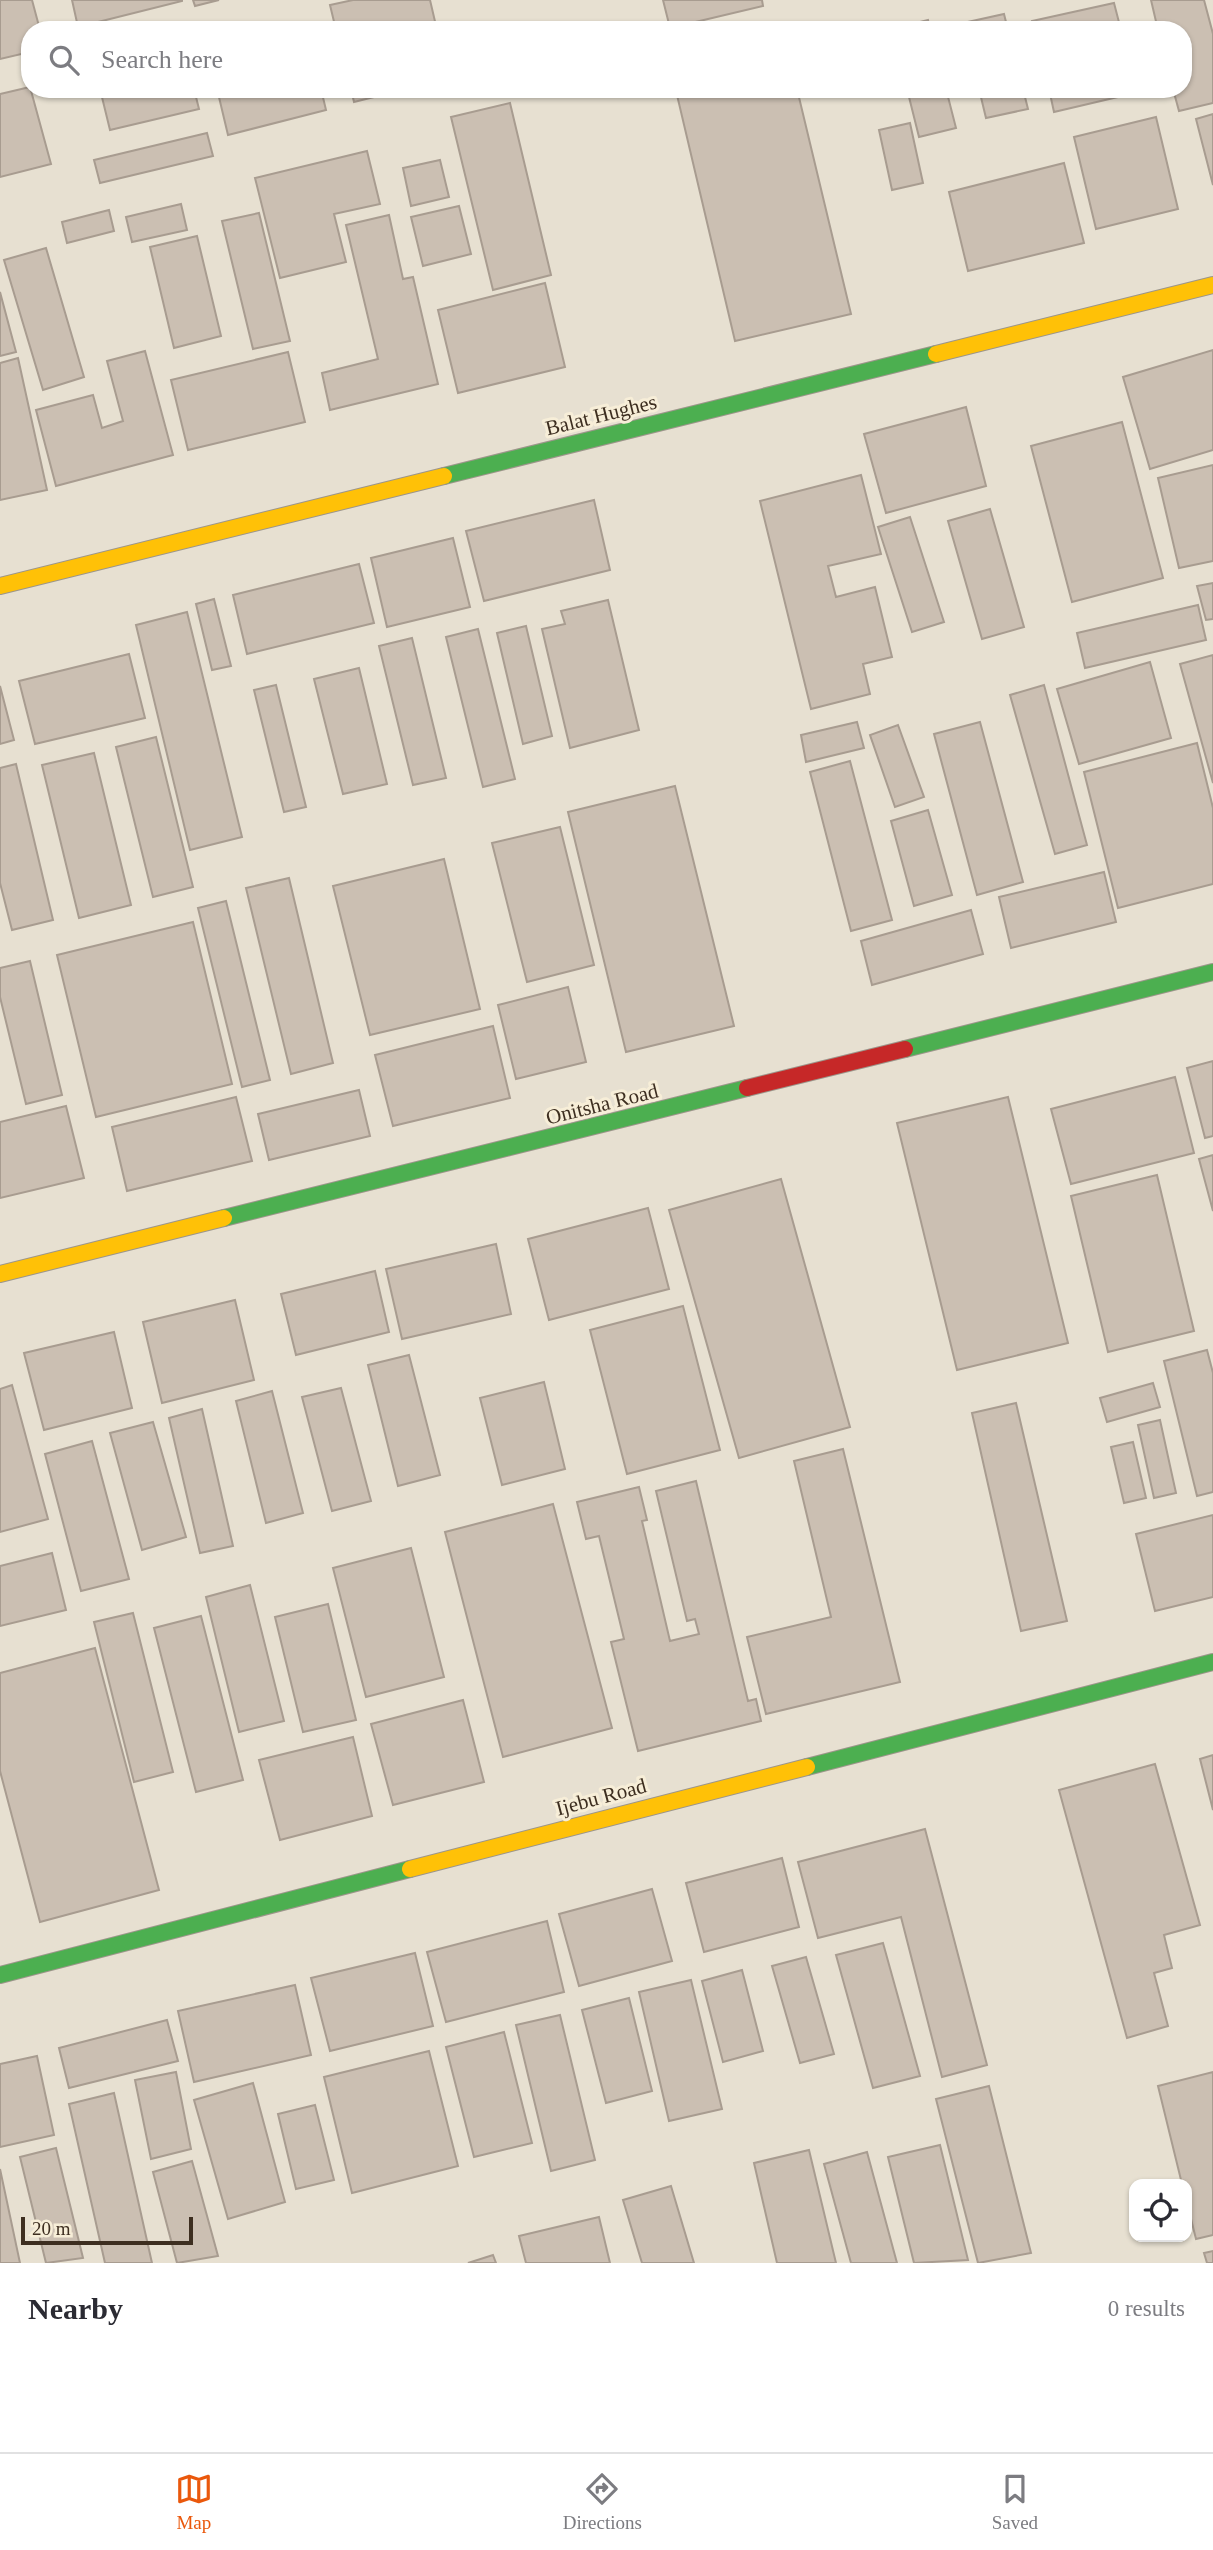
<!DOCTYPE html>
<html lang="en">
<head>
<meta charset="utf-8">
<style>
	body { margin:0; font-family:"Times New Roman",serif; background:#f7f7f7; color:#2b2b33 }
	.controls { position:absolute; right:21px; bottom:21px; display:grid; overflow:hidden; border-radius:14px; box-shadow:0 2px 5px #0004 }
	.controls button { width:63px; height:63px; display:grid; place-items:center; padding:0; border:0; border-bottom:2px solid #e1e1e2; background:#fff; color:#2b2b33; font:35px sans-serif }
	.scale { position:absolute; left:21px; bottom:18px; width:172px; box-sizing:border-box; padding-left:7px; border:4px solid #3d2e20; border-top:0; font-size:19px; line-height:24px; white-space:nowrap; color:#3d2e20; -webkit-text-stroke:5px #f7eed8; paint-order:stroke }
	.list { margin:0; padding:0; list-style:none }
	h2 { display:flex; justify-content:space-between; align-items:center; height:91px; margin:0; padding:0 28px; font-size:30px }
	h2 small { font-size:23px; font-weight:400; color:#7c7c81 }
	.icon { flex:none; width:38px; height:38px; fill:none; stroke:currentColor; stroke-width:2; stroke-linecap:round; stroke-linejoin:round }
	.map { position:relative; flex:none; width:1213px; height:2263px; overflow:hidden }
	.search { position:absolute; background:#fff; box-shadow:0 2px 5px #0004; left:21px; right:21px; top:21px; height:77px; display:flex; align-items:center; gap:18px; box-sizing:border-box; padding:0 24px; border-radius:28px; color:#7c7c81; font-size:26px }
	.sheet { height:189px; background:#fff }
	nav { display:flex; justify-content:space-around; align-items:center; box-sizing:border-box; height:98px; border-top:2px solid #e1e1e2; background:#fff; font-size:19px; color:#7c7c81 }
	nav a { display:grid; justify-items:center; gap:4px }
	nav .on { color:#ea580c }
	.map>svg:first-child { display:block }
	.building { fill:#cbbfb2; stroke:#a89c90; stroke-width:2 }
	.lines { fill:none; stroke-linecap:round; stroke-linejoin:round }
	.fast-casing { stroke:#9c958a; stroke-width:18 }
	.slow-casing { stroke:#9c958a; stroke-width:18 }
	.jam-casing { stroke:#9c958a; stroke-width:18 }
	.fast { stroke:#4caf50; stroke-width:16 }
	.slow { stroke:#ffc107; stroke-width:16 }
	.jam { stroke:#c62828; stroke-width:16 }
	.labels { text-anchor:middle; stroke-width:6; stroke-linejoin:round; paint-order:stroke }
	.street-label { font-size:21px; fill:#3d2e20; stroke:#f7eed8 }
</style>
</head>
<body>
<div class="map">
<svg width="1213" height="2263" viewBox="0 0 1213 2263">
	<rect width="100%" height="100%" fill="#e7e0d1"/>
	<g class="building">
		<polygon points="0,0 32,0 40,30 30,30 30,52 0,59"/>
		<polygon points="72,0 182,0 182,1 78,27"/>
		<polygon points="193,0 219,0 195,6"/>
		<polygon points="353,0 430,0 437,30 336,30 330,5"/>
		<polygon points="663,0 762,0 763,6 670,28"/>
		<polygon points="1151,0 1204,0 1213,34 1213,103 1179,111 1173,89 1183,89 1183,30 1158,30"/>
		<polygon points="1114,3 1121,30 1034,30 1032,21"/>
		<polygon points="1004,14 1008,30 965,30 963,23"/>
		<polygon points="928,20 930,30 892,30 892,29"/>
		<polygon points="30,87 51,164 0,177 0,94"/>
		<polygon points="100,89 194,89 199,109 110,130"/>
		<polygon points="234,89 321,89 326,110 228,135 218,93"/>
		<polygon points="351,89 406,89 354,102"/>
		<polygon points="702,89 797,89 851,314 735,341 677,95"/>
		<polygon points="907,89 946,89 956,128 919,137"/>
		<polygon points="979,89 1023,89 1028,109 986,118"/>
		<polygon points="1049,89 1134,89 1135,93 1054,112"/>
		<polygon points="510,103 551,275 493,290 451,117"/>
		<polygon points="1213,114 1213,185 1196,119"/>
		<polygon points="1156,117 1178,209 1096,229 1074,137"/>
		<polygon points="910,123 923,183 892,190 879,130"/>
		<polygon points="207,133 213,156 100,183 94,160"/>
		<polygon points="367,151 380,204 334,214 346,262 280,278 255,178"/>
		<polygon points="440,160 449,197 411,206 403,168"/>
		<polygon points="1064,163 1084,243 968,271 949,192"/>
		<polygon points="181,204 187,230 132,242 126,217"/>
		<polygon points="459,206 471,254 423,266 411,217"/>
		<polygon points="109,210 114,231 67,243 62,222"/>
		<polygon points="259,213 290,341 253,349 222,221"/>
		<polygon points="389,215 403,279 413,277 438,384 330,410 322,373 378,359 346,225"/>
		<polygon points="197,236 221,336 174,348 150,247"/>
		<polygon points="46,248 84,377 43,390 4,260"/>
		<polygon points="545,283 565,367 458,393 438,310"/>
		<polygon points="0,292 16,352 0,356"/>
		<polygon points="1213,350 1213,450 1150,469 1123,377"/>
		<polygon points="145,351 173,455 56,486 36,410 93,395 102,428 123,421 107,361"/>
		<polygon points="288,352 305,422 188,450 171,380"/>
		<polygon points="18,358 47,490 0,500 0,363"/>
		<polygon points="966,407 986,486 886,513 864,434"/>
		<polygon points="1122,422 1163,578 1072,602 1031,446"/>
		<polygon points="1213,465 1213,561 1179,568 1158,478"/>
		<polygon points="861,475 881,554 828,566 836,597 875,587 892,657 863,664 870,694 811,709 760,501"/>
		<polygon points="594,500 610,570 484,601 466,531"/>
		<polygon points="990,509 1024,627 982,639 948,521"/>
		<polygon points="910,517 944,622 912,632 878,527"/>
		<polygon points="453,538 470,607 387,627 371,558"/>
		<polygon points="359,564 374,623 247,654 233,595"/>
		<polygon points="1213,583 1213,619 1206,620 1197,586"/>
		<polygon points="214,599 231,666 212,670 196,604"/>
		<polygon points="608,600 639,730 570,748 542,629 565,624 561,611"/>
		<polygon points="1198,605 1206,640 1085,668 1077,633"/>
		<polygon points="187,612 242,837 190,850 136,625"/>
		<polygon points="526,626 552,736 523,744 497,633"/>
		<polygon points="478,629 515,779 483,787 446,637"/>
		<polygon points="412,638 446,778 413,785 379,646"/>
		<polygon points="129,654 145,718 35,744 19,681"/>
		<polygon points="1213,655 1213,783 1180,664"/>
		<polygon points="1150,662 1171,738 1079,764 1057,689"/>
		<polygon points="359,668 387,784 343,794 314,679"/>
		<polygon points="276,685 306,807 284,812 254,690"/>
		<polygon points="1044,685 1087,845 1055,854 1010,695"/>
		<polygon points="0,686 14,740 0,744"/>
		<polygon points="857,722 864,748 806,762 801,735"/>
		<polygon points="980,722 1023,882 977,895 934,734"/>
		<polygon points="898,725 924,797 895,807 870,735"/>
		<polygon points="156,737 193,887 153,897 116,747"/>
		<polygon points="1197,743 1213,808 1213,884 1118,908 1084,772"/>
		<polygon points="94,753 131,905 79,918 42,765"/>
		<polygon points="850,761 892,920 851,931 810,772"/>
		<polygon points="16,764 53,920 12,930 0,883 0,768"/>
		<polygon points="675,786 734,1026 626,1052 568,812"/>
		<polygon points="928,810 952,895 914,906 891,821"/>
		<polygon points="560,827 594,965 527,982 492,843"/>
		<polygon points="444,859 480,1009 370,1035 333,886"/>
		<polygon points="1104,872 1116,922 1011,948 999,897"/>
		<polygon points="289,878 333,1063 291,1074 246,888"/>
		<polygon points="226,901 270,1080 242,1087 198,908"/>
		<polygon points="971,910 983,954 872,985 861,941"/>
		<polygon points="193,922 232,1084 96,1117 57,955"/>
		<polygon points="30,961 62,1095 26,1104 0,997 0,968"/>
		<polygon points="568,987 586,1062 516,1079 498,1005"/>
		<polygon points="493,1026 510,1098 393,1126 375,1055"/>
		<polygon points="1213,1061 1213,1136 1205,1138 1187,1068"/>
		<polygon points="1175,1077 1194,1153 1071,1184 1051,1109"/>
		<polygon points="359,1090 370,1136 269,1160 258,1114"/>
		<polygon points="236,1097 252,1161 127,1191 112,1127"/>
		<polygon points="1008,1097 1068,1343 957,1370 897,1123"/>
		<polygon points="66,1106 84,1178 0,1198 0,1122"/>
		<polygon points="1213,1155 1213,1211 1199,1159"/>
		<polygon points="1157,1175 1194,1331 1108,1352 1071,1196"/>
		<polygon points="781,1179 850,1427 739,1458 669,1210"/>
		<polygon points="648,1208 669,1289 549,1320 528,1239"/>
		<polygon points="496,1244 511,1314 402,1339 386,1269"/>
		<polygon points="375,1271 389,1332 296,1355 281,1294"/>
		<polygon points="235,1300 254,1380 162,1403 143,1322"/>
		<polygon points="683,1306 720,1450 627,1474 590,1330"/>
		<polygon points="114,1332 132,1408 44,1430 24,1353"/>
		<polygon points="1207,1350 1213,1373 1213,1492 1197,1496 1164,1361"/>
		<polygon points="409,1355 440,1475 398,1486 368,1365"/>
		<polygon points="544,1382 565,1469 502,1485 480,1398"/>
		<polygon points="1153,1383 1160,1407 1107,1422 1100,1398"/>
		<polygon points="12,1385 48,1519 0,1532 0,1389"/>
		<polygon points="341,1388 371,1501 332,1511 302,1397"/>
		<polygon points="272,1391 303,1513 266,1523 236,1401"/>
		<polygon points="1016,1403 1067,1621 1021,1631 972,1413"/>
		<polygon points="202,1409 233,1546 200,1553 169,1418"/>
		<polygon points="1160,1420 1176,1493 1154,1498 1138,1425"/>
		<polygon points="153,1422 186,1537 142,1550 110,1433"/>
		<polygon points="92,1441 129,1579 81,1591 45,1454"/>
		<polygon points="1133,1442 1146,1498 1124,1503 1111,1447"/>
		<polygon points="843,1449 900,1682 766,1714 747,1637 831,1617 794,1461"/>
		<polygon points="696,1481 748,1701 756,1699 761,1721 638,1751 611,1642 624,1639 599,1536 586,1539 577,1502 639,1487 647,1520 642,1521 670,1641 699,1634 695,1619 687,1621 656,1491"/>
		<polygon points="553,1504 612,1728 503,1757 445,1532"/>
		<polygon points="1213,1515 1213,1597 1155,1611 1136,1534"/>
		<polygon points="411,1548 444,1677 366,1697 333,1568"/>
		<polygon points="52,1553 66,1610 0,1626 0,1566"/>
		<polygon points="250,1585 284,1721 239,1732 206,1597"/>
		<polygon points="328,1604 356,1720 303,1732 275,1617"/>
		<polygon points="133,1613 173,1772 134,1782 94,1622"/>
		<polygon points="201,1616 243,1780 196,1792 154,1628"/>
		<polygon points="95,1648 159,1890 40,1922 0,1771 0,1673"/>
		<polygon points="463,1700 484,1782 393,1805 371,1724"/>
		<polygon points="353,1737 372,1816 280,1840 259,1760"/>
		<polygon points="1213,1755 1213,1810 1200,1759"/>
		<polygon points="1155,1764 1200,1925 1164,1935 1172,1968 1154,1973 1168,2026 1127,2038 1059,1790"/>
		<polygon points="925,1829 987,2065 942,2077 901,1917 818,1938 798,1862"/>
		<polygon points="782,1858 799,1927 704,1952 686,1883"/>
		<polygon points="652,1889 672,1961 579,1986 559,1914"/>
		<polygon points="547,1921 564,1992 446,2022 427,1952"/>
		<polygon points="883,1943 920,2076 873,2088 836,1955"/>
		<polygon points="415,1953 433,2026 330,2051 311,1978"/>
		<polygon points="806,1957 834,2054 800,2063 772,1966"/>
		<polygon points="742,1970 763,2051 723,2062 702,1981"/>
		<polygon points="691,1980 722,2109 669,2121 639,1992"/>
		<polygon points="295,1985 311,2055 194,2082 178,2011"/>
		<polygon points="629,1998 652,2091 606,2103 582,2010"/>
		<polygon points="560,2015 595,2160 551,2171 516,2025"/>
		<polygon points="167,2020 178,2061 69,2088 59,2048"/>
		<polygon points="504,2032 532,2143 474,2157 446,2047"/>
		<polygon points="429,2051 458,2166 352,2193 324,2077"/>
		<polygon points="37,2056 54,2135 0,2147 0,2064"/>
		<polygon points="176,2072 191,2149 151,2159 135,2080"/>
		<polygon points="1213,2072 1213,2235 1196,2239 1187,2203 1187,2184 1182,2184 1158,2086"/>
		<polygon points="253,2083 285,2202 228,2219 194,2100"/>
		<polygon points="989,2086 1031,2253 978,2263 936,2099"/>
		<polygon points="114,2093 152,2263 105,2263 69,2104"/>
		<polygon points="315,2105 334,2180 296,2189 278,2114"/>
		<polygon points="940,2145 968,2260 914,2263 888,2157"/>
		<polygon points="56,2148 83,2258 46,2263 20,2157"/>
		<polygon points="809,2150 836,2263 777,2263 754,2163"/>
		<polygon points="867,2152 897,2263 851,2263 824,2164"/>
		<polygon points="192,2161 218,2256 177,2263 153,2172"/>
		<polygon points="0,2169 20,2263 0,2263"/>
		<polygon points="671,2186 694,2263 642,2263 623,2200"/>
		<polygon points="599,2217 610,2263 526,2263 519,2236"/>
		<polygon points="1213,2251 1213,2263 1207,2263 1204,2253"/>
		<polygon points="493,2255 496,2263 468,2263"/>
	</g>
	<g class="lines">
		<defs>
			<g id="fast">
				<polyline points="444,476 936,354"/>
				<polyline points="905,1049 1213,972"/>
				<polyline points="224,1218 747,1088"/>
				<polyline points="807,1767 1213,1662"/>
				<polyline points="0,1975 410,1869"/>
			</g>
			<g id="slow">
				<polyline points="936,354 1213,285"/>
				<polyline points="0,586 444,476"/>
				<polyline points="0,1274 224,1218"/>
				<polyline points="410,1869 807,1767"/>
			</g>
			<polyline id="jam" points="747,1088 905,1049"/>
		</defs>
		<use href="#fast" class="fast-casing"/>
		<use href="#slow" class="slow-casing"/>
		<use href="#jam" class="jam-casing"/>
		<use href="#fast" class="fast"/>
		<use href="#slow" class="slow"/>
		<use href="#jam" class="jam"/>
	</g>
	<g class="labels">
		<g class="street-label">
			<text transform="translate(601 415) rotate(-14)" y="7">Balat Hughes</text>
			<text transform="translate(602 1104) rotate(-14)" y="7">Onitsha Road</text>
			<text transform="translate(601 1797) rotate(-15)" y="7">Ijebu Road</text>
		</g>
	</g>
</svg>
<div class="controls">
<button><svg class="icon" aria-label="locate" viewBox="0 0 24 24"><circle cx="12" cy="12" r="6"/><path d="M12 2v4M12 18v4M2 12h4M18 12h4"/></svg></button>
</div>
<div class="scale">20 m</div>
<div class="search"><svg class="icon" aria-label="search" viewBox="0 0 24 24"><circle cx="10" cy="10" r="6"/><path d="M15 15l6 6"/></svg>Search here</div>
</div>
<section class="sheet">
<h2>Nearby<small>0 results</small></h2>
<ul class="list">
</ul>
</section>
<nav>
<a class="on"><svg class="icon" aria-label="map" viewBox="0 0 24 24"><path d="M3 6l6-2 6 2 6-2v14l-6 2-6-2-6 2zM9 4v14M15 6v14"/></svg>Map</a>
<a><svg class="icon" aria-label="directions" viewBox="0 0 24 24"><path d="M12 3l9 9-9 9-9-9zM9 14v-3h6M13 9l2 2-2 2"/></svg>Directions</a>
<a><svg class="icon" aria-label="saved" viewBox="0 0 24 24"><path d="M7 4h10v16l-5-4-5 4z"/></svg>Saved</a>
</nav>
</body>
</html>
